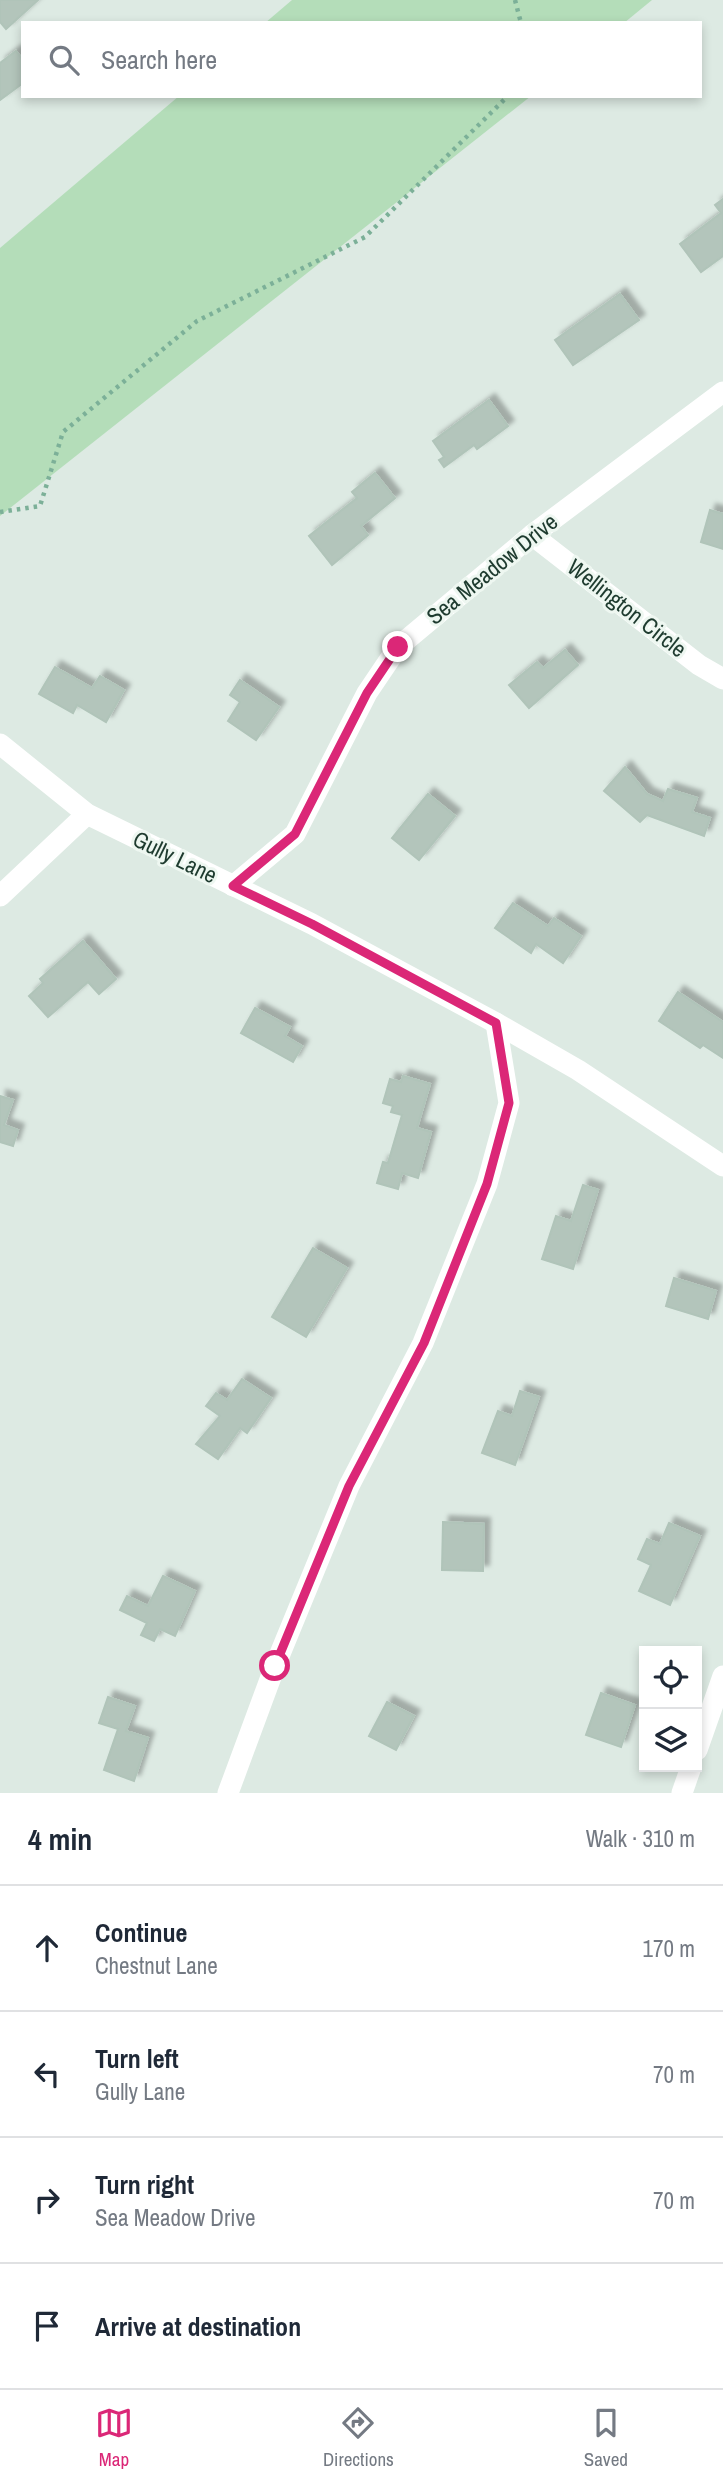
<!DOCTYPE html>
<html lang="en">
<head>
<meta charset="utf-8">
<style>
	body { margin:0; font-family:"Archivo Narrow",sans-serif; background:#f2f2f3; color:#1f2937 }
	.controls { position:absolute; right:21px; bottom:21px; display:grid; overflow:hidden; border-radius:0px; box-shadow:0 4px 10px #0003 }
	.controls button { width:63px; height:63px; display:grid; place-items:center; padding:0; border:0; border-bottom:2px solid #e0e1e3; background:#fff; color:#1f2937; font:35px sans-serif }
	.stop { position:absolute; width:21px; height:21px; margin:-16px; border:5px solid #db2777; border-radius:50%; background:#fff }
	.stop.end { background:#db2777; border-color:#fff; box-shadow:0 2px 7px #0008 }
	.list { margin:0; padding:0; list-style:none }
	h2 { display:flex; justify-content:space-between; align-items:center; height:91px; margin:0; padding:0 28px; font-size:30px }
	h2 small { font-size:23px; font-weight:400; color:#747a83 }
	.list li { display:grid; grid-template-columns:46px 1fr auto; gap:21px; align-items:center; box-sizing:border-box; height:126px; padding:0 28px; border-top:2px solid #e0e1e3 }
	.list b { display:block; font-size:26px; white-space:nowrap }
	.list p { margin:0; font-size:23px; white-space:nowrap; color:#747a83 }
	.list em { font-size:23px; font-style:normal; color:#747a83 }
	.icon { flex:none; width:38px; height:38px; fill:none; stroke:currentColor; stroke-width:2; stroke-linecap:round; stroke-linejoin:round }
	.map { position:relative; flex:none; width:723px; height:1793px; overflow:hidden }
	.search { position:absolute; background:#fff; box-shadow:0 4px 10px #0003; left:21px; right:21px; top:21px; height:77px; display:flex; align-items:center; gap:18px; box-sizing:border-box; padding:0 24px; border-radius:0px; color:#747a83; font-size:26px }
	.sheet { height:595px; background:#fff }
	nav { display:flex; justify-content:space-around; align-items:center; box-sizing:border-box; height:98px; border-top:2px solid #e0e1e3; background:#fff; font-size:19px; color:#747a83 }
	nav a { display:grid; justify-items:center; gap:4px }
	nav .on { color:#db2777 }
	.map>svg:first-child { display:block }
	.green { fill:#b4ddb9 }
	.building { fill:#b3c5bb; stroke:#b0c4b9; stroke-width:2; filter:url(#shadow) }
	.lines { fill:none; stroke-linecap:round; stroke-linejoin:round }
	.path { stroke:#7cb098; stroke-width:4.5; stroke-dasharray:3.5 5; stroke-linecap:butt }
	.minor { stroke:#fff; stroke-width:21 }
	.route { stroke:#db2777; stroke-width:9 }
	.labels { text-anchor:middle; stroke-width:6; stroke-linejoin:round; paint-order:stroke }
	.street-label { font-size:23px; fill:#1e3b2f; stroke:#eef7f1 }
</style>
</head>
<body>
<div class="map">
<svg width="723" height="1793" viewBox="0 0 723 1793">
	<defs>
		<filter id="shadow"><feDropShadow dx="6" dy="-6" stdDeviation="2" flood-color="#0004"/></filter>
	</defs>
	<rect width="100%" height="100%" fill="#ddeae3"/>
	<g class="green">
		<polygon points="292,0 652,0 624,23 265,23"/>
		<polygon points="179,96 531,96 0,516 0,248"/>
	</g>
	<g class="building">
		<polygon points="0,0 38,0 6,29 0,22"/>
		<polygon points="16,51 23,60 23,83 0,100 0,63"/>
		<polygon points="723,199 723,256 701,272 680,244 721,213 715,205"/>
		<polygon points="620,294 639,320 573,365 555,340"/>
		<polygon points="489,400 508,426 477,449 474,445 444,467 439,460 444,457 433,441"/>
		<polygon points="375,473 395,498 361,526 368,535 332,565 309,536 357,498 352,492"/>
		<polygon points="710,510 723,514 723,549 701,542"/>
		<polygon points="565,650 578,665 529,708 509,685 537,662 543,668"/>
		<polygon points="55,667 92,688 100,676 124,690 106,722 77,705 73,713 39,694"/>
		<polygon points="240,680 279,707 256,740 228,721 240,702 230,695"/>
		<polygon points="625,767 647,794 663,801 668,789 697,798 692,812 710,818 704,836 647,815 640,822 604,791"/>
		<polygon points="428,794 455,816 419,860 392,838"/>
		<polygon points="513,903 548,926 554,918 581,936 563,963 536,944 531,953 495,928"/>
		<polygon points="83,941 116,979 99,994 88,982 48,1017 29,996 43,983 40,979"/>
		<polygon points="678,992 723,1022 723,1058 703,1045 700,1048 659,1021"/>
		<polygon points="255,1008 290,1027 285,1036 302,1046 293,1062 241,1033"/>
		<polygon points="403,1076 430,1084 417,1128 431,1132 418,1178 402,1173 398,1189 377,1183 383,1162 388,1163 402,1115 391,1112 393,1106 383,1103 390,1079 401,1082"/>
		<polygon points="0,1096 13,1100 4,1125 18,1130 13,1146 0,1142"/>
		<polygon points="583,1185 598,1190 573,1269 542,1259 556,1216 571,1221"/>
		<polygon points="313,1248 347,1268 306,1337 272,1317"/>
		<polygon points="674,1278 716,1291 708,1319 666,1306"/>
		<polygon points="242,1379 271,1398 247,1433 240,1428 218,1459 196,1444 220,1416 206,1406 216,1393 227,1400"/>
		<polygon points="520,1391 539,1397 515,1465 482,1453 498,1411 512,1416"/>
		<polygon points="443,1522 484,1524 483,1571 442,1570"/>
		<polygon points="669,1523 700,1536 670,1605 639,1591 651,1565 638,1559 647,1539 660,1544"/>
		<polygon points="163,1576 195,1591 175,1636 160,1629 154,1641 141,1635 147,1623 120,1610 127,1596 148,1606"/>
		<polygon points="601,1693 635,1705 621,1747 586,1735"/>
		<polygon points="108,1697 135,1706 126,1731 148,1738 134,1781 104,1770 118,1729 99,1723"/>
		<polygon points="387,1702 414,1716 396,1750 369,1736"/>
	</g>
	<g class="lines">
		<g class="path">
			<polyline points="515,0 521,23"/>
			<polyline points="0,512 40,506 63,432 197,321 365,237 508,96"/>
		</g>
		<g class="minor">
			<polyline points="532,535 699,665 723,679"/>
			<polyline points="0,744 87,814 312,924 496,1023 578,1070 723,1166"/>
			<polyline points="233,886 295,834 367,693 398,647 532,535 723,392"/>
			<polyline points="0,896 87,814"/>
			<polyline points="697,1750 723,1676"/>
			<polyline points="228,1793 275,1666 349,1486 423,1343 487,1184 509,1103 496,1023"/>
			<polyline points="682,1793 691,1767"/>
		</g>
	</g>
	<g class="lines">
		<polyline class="route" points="275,1666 349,1486 424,1343 487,1184 509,1103 496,1023 312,924 233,886 295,834 367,693 398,647"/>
	</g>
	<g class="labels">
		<g class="street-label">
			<text transform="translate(492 569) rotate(-39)" y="8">Sea Meadow Drive</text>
			<text transform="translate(627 608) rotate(38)" y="8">Wellington Circle</text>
			<text transform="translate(175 857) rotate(26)" y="8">Gully Lane</text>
		</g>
	</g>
</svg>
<div class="controls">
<button><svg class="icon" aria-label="locate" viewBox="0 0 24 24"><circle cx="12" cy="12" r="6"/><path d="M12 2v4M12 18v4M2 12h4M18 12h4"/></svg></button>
<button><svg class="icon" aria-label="layers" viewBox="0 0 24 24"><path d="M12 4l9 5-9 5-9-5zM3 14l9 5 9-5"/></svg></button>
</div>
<div class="stop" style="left:275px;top:1666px"></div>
<div class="stop end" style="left:398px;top:647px"></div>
<div class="search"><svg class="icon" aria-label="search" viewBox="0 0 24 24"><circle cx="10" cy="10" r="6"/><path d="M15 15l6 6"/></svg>Search here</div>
</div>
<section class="sheet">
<h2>4 min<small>Walk · 310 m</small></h2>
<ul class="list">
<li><svg class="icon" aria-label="ahead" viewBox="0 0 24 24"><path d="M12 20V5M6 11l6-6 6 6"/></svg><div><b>Continue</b><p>Chestnut Lane</p></div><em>170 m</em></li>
<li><svg class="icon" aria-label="left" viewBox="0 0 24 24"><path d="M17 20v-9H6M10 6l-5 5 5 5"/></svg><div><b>Turn left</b><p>Gully Lane</p></div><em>70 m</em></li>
<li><svg class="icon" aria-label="right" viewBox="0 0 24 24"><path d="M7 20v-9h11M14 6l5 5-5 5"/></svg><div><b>Turn right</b><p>Sea Meadow Drive</p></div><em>70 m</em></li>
<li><svg class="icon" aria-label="arrive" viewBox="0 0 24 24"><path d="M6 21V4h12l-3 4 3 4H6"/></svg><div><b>Arrive at destination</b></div></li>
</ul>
</section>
<nav>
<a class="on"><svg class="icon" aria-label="map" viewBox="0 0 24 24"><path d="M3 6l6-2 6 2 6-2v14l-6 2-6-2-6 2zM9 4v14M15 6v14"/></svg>Map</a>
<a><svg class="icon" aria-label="directions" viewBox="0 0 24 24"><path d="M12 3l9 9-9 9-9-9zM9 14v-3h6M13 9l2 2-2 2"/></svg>Directions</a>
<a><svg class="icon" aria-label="saved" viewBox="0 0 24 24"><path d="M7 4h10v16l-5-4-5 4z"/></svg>Saved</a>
</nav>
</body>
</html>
